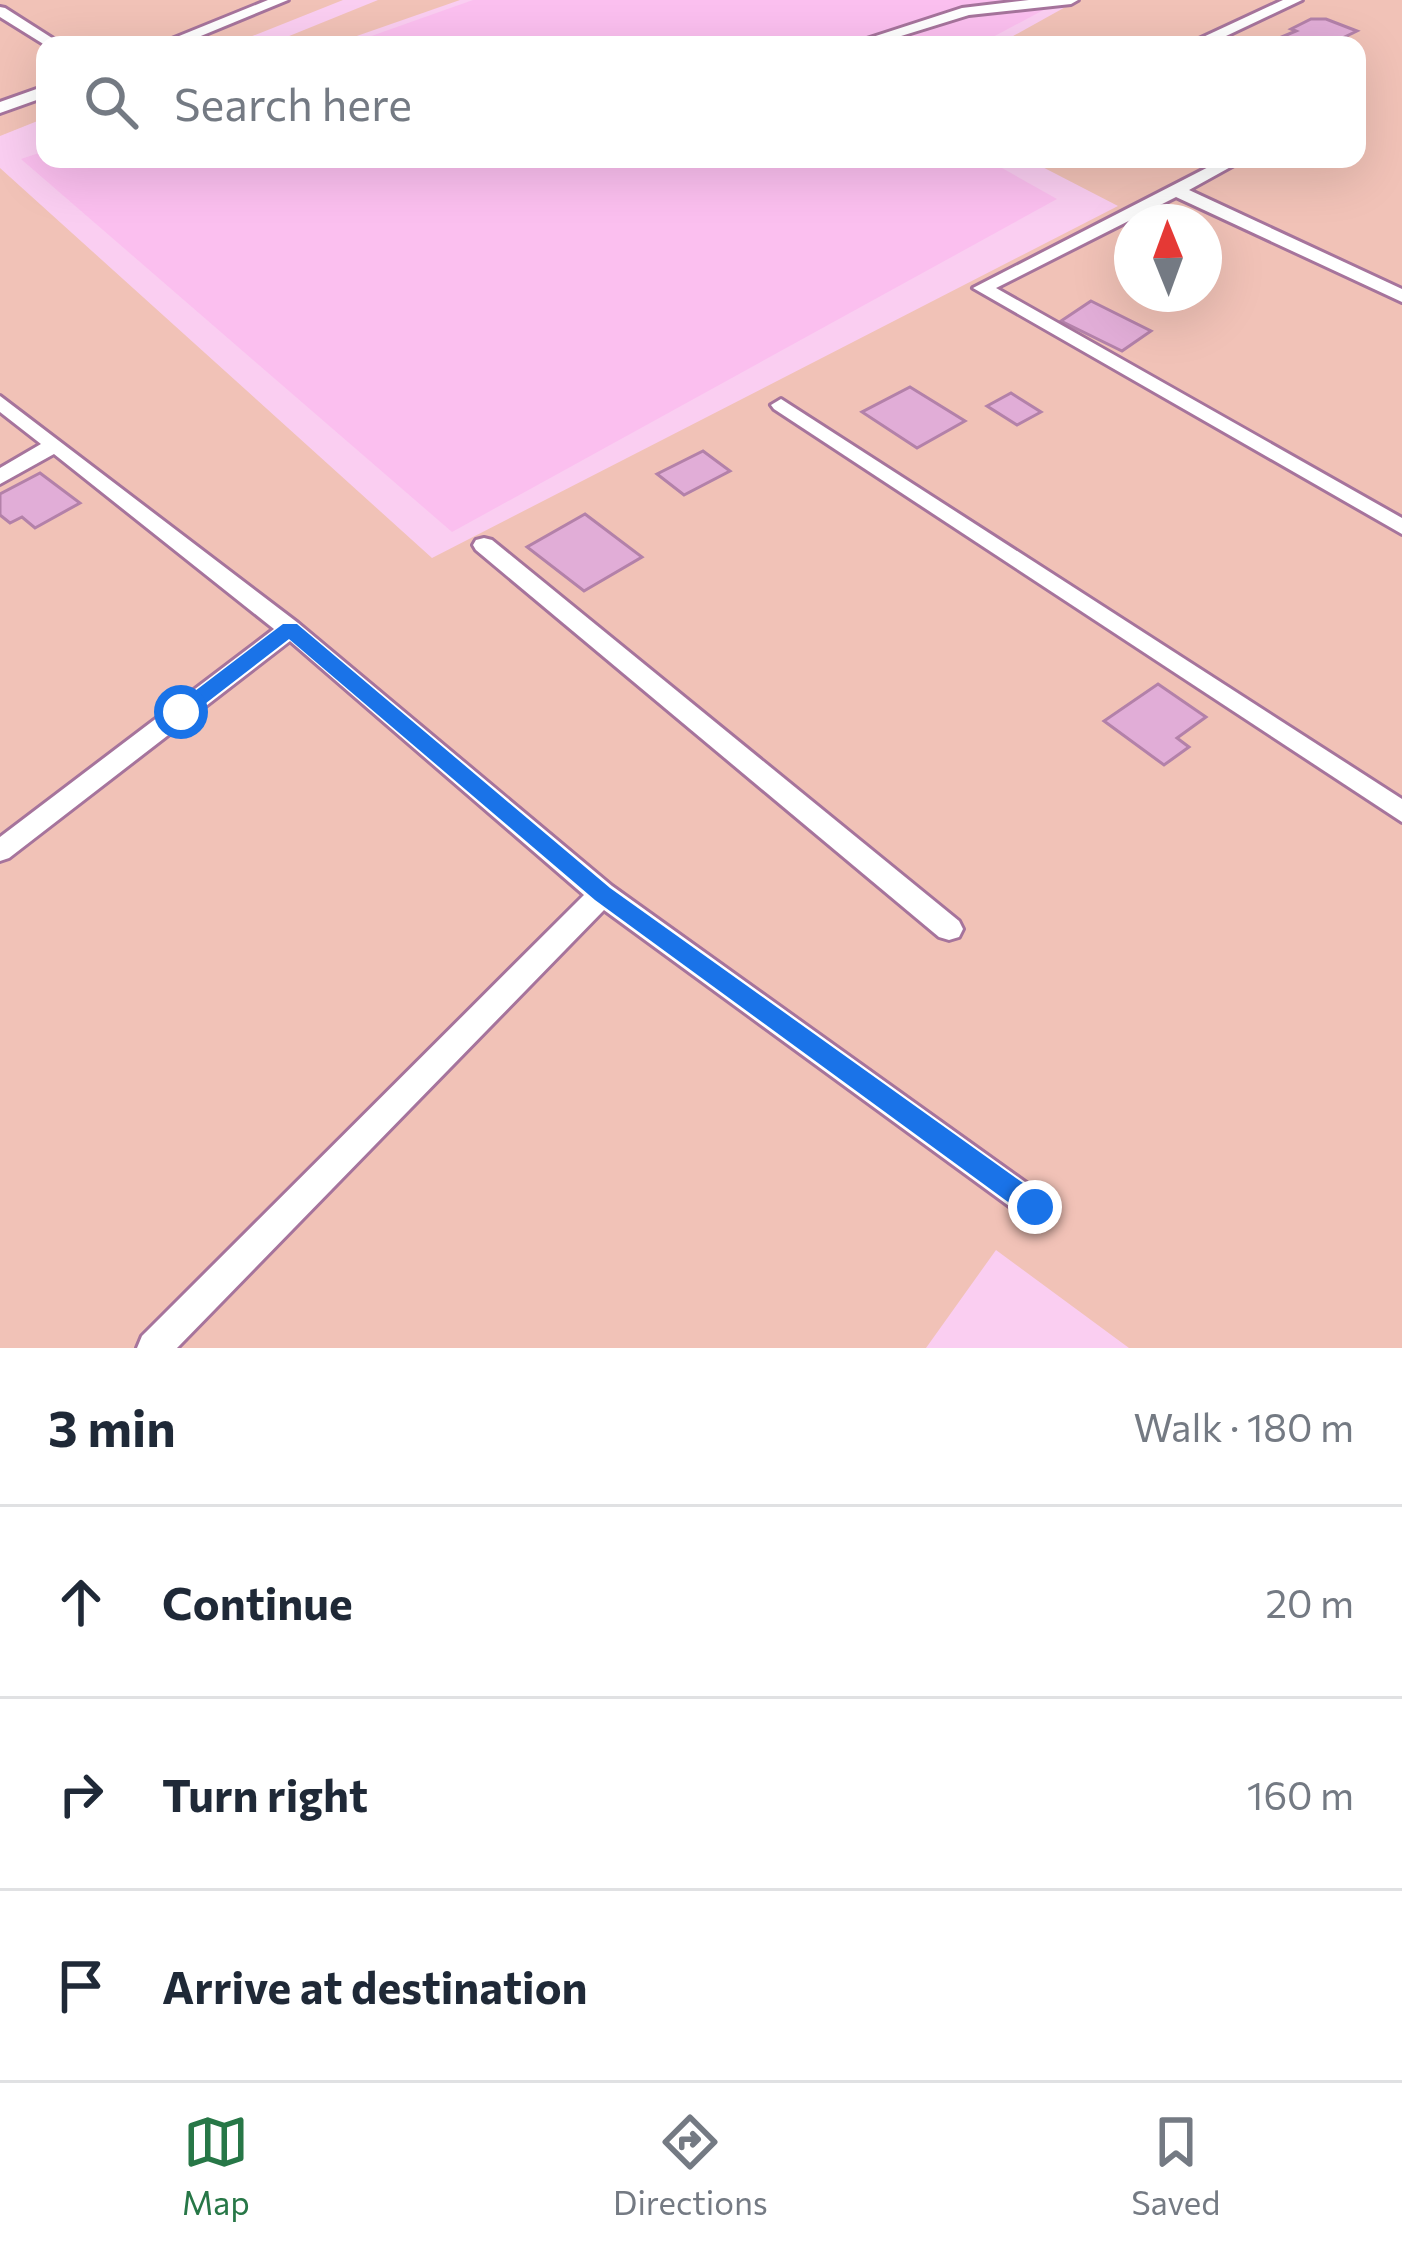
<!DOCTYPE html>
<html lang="en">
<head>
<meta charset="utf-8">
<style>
	body { margin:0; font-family:Commissioner,sans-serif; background:#f2f2f3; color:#1f2937 }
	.compass { position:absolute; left:1114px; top:204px; width:108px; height:108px; border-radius:50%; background:#fff; box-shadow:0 12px 48px #0002; rotate:359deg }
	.stop { position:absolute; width:36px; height:36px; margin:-27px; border:9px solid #1a73e8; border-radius:50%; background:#fff }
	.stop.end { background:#1a73e8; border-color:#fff; box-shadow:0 3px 12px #0008 }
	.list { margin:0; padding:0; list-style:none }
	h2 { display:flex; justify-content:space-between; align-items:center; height:156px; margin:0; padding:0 48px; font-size:51px }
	h2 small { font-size:39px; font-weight:400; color:#747a83 }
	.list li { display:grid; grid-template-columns:78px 1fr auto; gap:36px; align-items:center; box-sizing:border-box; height:192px; padding:0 48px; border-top:3px solid #e0e1e3 }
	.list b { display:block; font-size:45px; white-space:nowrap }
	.list em { font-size:39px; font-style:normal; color:#747a83 }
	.icon { flex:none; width:66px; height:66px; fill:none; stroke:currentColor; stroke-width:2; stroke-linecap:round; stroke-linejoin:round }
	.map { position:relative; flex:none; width:1402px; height:1348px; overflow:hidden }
	.search { position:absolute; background:#fff; box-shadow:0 12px 48px #0002; left:36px; right:36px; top:36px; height:132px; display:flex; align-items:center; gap:30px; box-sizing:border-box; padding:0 42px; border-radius:24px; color:#747a83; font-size:45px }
	.sheet { height:732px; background:#fff }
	nav { display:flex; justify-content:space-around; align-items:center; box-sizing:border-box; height:168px; border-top:3px solid #e0e1e3; background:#fff; font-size:33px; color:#747a83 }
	nav a { display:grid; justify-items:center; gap:6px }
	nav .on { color:#277747 }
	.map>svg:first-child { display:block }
	.built { fill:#fbbfef }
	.green { fill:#f1c2b7; fill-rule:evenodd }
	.building { fill:#e1add7; stroke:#b381a9; stroke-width:3 }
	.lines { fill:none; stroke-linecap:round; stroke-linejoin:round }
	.service-casing { stroke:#a6749c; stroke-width:6 }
	.service { fill:#fff; fill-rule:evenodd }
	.route { fill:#1a73e8 }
</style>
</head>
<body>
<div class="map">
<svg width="1402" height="1348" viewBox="0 0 1402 1348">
	<rect width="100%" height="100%" fill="#facef1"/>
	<g class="built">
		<polygon points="473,0 1062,0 978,45 346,45"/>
		<polygon points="45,151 45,159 986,159 1057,199 452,532 21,159"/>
	</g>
	<g class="green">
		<polygon points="0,0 343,0 245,39 252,45 45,45 45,118 0,136"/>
		<polygon points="378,0 460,0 331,45 267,45"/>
		<path d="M1078,0H1402V1348H1129L996,1250L926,1348H0V168L432,558L1118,206L1027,159H1357V45H997ZM1132,222H1204V294H1132Z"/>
	</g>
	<g class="building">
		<polygon points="1311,19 1326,19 1357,31 1328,45 1285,43 1292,39 1284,36 1296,31 1291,29"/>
		<polygon points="1091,301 1151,331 1122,351 1061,321"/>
		<polygon points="910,387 965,421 917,448 862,412"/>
		<polygon points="1011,393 1041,412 1017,425 987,406"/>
		<polygon points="703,451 730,471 684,495 657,474"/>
		<polygon points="40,473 80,503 35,528 22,517 10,523 0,515 0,494"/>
		<polygon points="585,514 642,557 584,591 527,547"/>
		<polygon points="1158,684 1206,717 1177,738 1189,747 1164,765 1104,721"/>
	</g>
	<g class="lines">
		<defs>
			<g id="service">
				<polygon points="268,0 288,0 179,45 157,45"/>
				<polygon points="1029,0 1078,0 1071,4 969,15 872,45 848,45 962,8"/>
				<polygon points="1283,0 1302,0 1207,45 1186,45"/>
				<polygon points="0,7 5,8 63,45 45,45 0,17"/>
				<polygon points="45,86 45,97 0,113 0,102"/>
				<polygon points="1224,159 1245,159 1189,190 1402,289 1402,302 1176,197 996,288 1402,518 1402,534 973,288"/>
				<polygon points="0,396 298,623 612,886 1046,1197 1051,1207 1046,1217 1035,1221 1024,1217 604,910 177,1348 137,1348 142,1336 584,895 290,641 9,858 0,861 0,837 274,629 54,454 0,484 0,468 41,444 0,412"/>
				<polygon points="781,399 1402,799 1402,822 774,409 771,405"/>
				<polygon points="484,538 492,540 959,921 963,929 959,937 949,940 939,937 476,550 473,545 476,540"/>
			</g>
		</defs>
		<use href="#service" class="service-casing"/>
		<use href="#service" class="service"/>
	</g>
	<polygon class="route" points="283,624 297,624 610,888 1044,1198 1044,1215 1026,1215 595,900 289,639 188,717 174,717 174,707"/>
</svg>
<svg class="compass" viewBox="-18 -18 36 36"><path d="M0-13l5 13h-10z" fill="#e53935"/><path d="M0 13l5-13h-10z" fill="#747a83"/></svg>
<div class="stop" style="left:181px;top:712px"></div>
<div class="stop end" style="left:1035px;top:1207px"></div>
<div class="search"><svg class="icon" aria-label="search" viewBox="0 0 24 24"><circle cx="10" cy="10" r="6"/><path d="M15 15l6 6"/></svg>Search here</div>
</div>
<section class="sheet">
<h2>3 min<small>Walk · 180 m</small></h2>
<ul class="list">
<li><svg class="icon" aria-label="ahead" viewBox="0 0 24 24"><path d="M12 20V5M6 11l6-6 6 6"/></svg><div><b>Continue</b></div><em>20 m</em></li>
<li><svg class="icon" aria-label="right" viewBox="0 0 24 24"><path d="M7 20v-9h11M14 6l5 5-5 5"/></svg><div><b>Turn right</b></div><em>160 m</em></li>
<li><svg class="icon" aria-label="arrive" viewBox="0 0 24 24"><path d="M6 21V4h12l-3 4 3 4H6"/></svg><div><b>Arrive at destination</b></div></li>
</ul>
</section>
<nav>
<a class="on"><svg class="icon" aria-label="map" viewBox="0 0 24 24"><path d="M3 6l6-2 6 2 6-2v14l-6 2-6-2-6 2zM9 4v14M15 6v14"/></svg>Map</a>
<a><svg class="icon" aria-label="directions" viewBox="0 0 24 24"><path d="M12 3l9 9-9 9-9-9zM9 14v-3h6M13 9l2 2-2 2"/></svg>Directions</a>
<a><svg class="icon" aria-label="saved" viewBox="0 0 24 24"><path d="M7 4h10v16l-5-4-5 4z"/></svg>Saved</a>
</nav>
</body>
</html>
